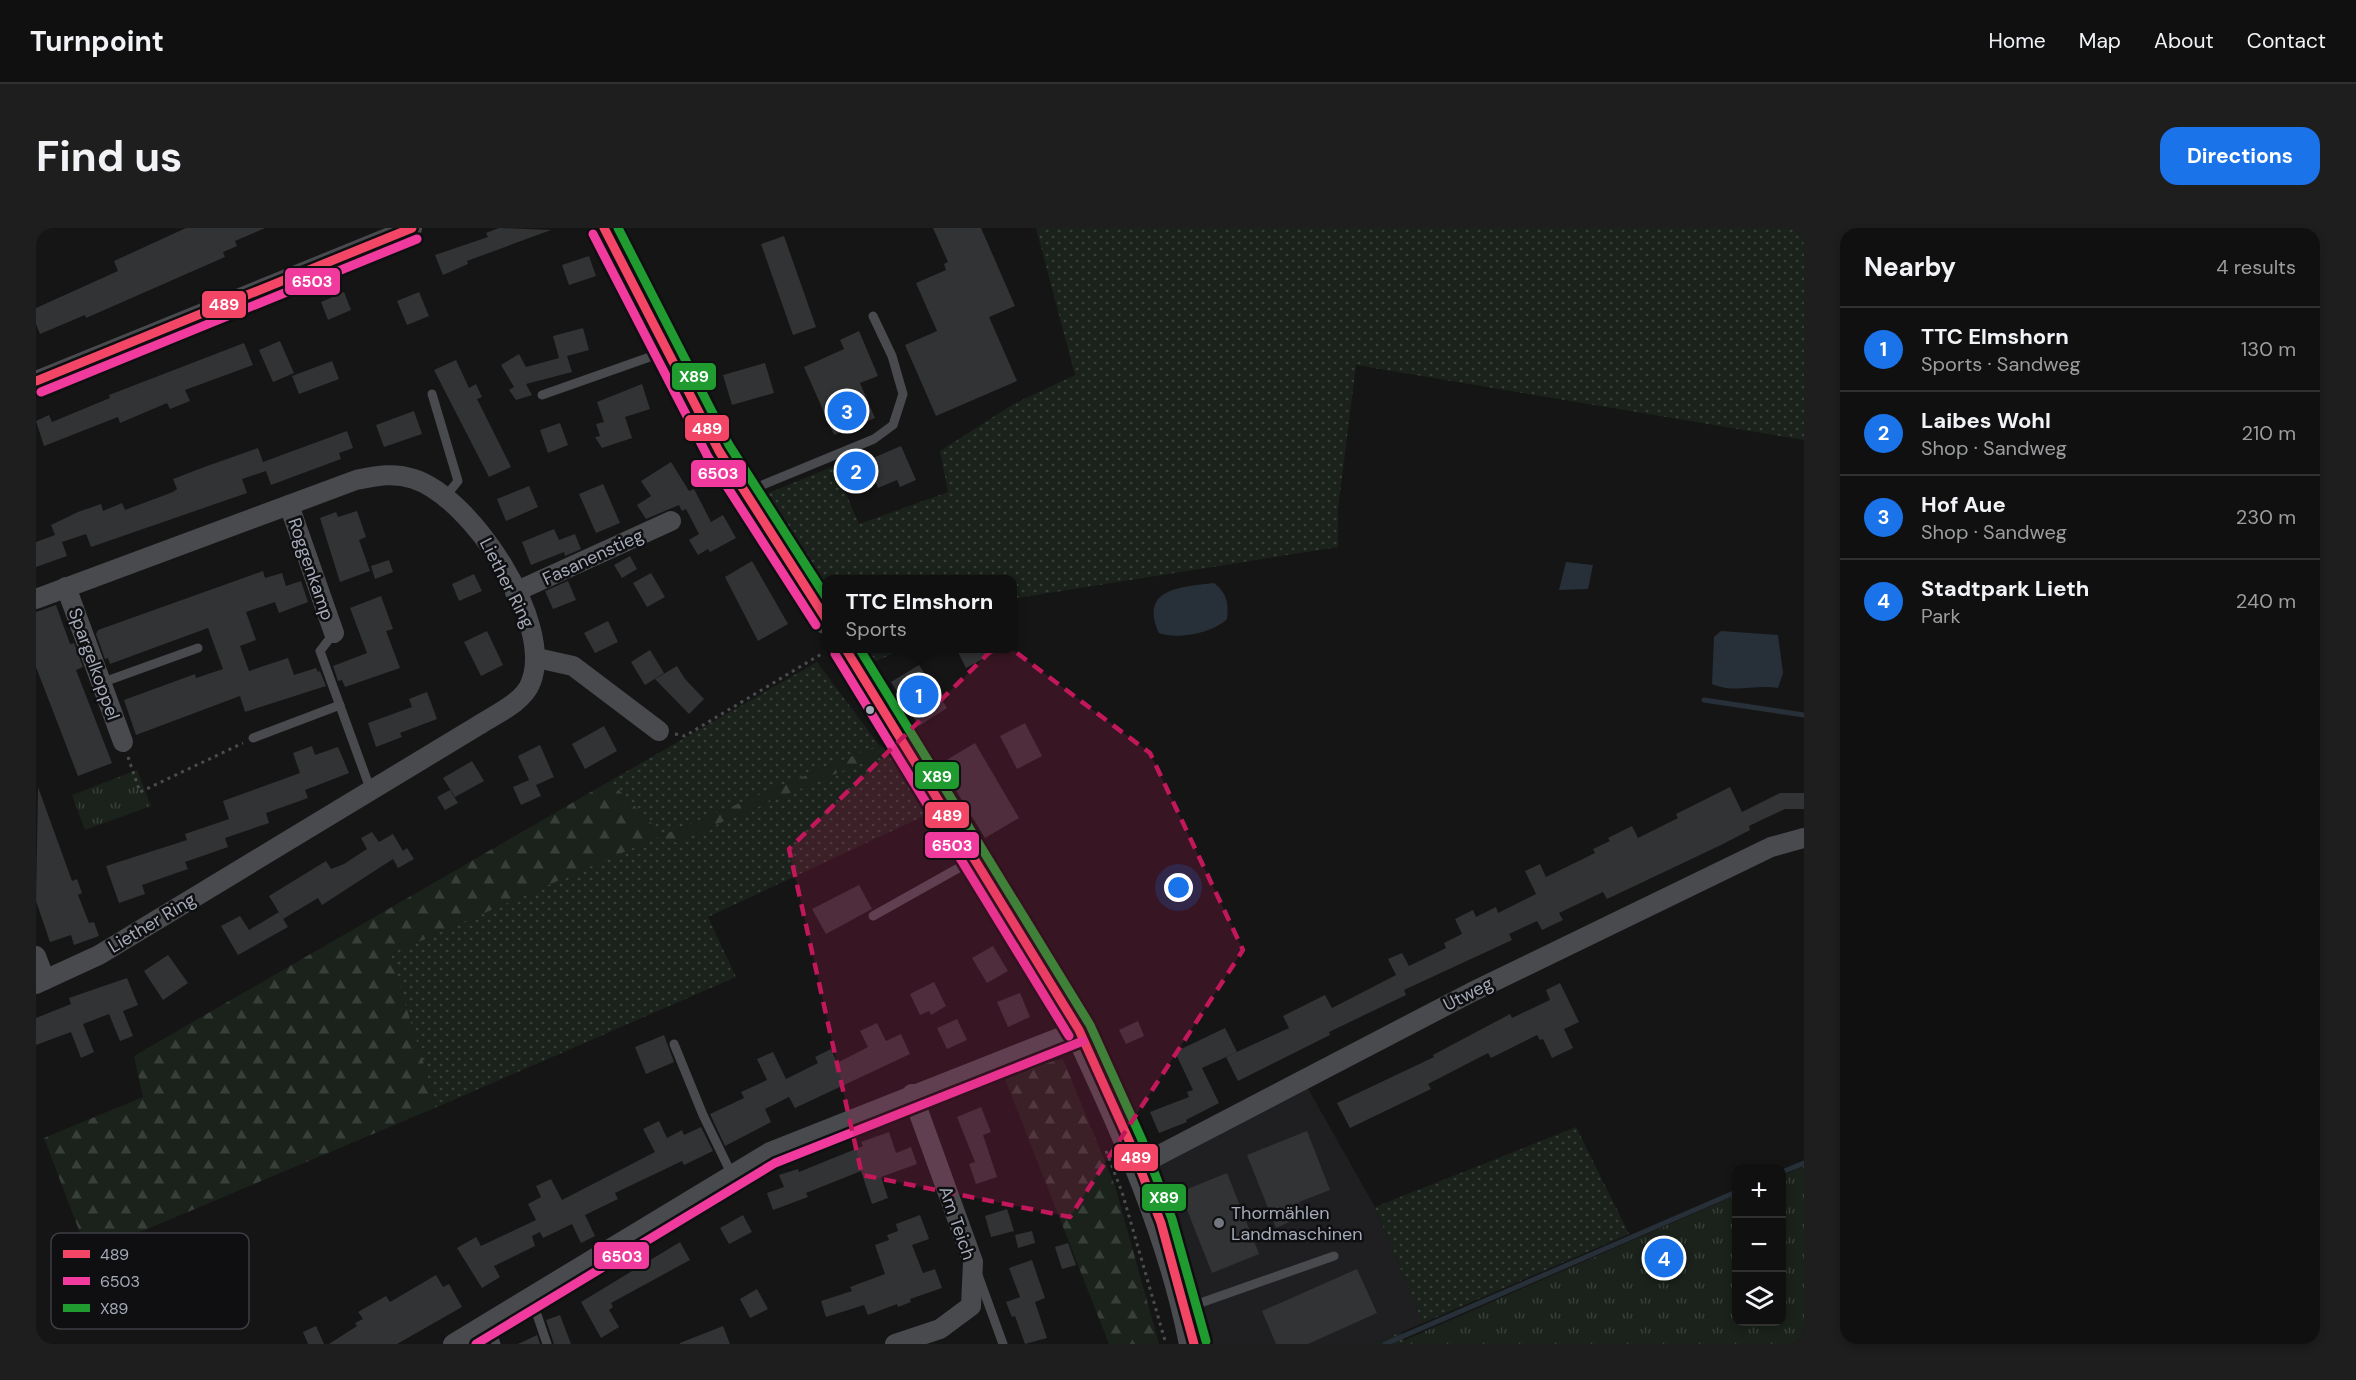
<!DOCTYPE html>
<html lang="en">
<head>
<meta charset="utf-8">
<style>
	body { margin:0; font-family:"DM Sans",sans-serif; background:#1e1e1e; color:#f1f3f6 }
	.controls { position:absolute; right:18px; bottom:18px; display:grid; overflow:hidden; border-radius:12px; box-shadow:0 3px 9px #0003 }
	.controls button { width:54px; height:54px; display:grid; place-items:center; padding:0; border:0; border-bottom:2px solid #303030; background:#101010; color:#f1f3f6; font:30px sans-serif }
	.you { position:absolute; left:1143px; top:660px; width:21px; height:21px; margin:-15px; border:4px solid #fff; border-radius:50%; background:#1a73e8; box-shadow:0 0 0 9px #1a73e833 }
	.badge { display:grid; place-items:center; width:39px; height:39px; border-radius:50%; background:#1a73e8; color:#fff; font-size:20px; font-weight:700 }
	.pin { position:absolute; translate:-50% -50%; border:3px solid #fff; box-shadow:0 2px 6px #0006 }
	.popup { position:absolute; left:786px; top:347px; width:195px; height:78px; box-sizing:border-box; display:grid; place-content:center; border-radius:12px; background:#101010; filter:drop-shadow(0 2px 4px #0005); font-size:20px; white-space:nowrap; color:#9c9d9f }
	.popup b { font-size:22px; color:#f1f3f6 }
	.popup::after { content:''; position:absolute; left:50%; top:100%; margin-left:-12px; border:12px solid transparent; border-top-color:#101010 }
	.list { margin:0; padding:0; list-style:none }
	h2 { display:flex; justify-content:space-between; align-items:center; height:78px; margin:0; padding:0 24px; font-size:26px }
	h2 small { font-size:20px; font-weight:400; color:#9c9d9f }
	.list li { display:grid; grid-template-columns:39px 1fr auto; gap:18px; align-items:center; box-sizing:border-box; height:84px; padding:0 24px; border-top:2px solid #303030 }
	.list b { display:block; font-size:22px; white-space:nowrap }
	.list p { margin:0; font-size:20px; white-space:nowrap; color:#9c9d9f }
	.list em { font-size:20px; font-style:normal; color:#9c9d9f }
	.icon { flex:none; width:33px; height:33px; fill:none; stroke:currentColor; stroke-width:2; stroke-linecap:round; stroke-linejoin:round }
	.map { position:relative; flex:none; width:1768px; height:1116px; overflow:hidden; border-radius:18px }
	header { display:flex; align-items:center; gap:36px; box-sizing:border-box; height:84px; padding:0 30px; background:#101010; border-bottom:2px solid #303030 }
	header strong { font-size:28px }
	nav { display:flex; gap:33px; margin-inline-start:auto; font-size:21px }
	.intro { display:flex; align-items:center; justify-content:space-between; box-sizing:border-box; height:144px; padding:0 36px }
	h1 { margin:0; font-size:42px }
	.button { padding:15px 27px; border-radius:18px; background:#1a73e8; color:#fff; font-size:21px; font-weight:700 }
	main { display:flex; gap:36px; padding:0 36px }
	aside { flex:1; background:#101010; border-radius:18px; box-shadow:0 3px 9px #0003 }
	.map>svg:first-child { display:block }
	.built { fill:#1f1f21 }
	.grass { fill:url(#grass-dots) }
	.forest { fill:url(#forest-firs) }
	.park { fill:url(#park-tufts) }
	.water { fill:#273038 }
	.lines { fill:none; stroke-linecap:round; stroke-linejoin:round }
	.stream { stroke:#273038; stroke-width:5 }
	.building { fill:#323335 }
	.path { stroke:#4a4c4f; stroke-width:3; stroke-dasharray:3 4.5; stroke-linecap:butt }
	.lane { stroke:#484a4e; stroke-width:9 }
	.street { stroke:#484a4e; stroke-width:20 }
	.primary { stroke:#4b4c4f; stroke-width:30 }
	.bus-1-casing { stroke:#0f0f11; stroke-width:14 }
	.bus-2-casing { stroke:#0f0f11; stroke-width:14 }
	.bus-3-casing { stroke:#0f0f11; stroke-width:14 }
	.bus-1 { stroke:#f34667; stroke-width:9 }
	.bus-2 { stroke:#f13a9d; stroke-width:9 }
	.bus-3 { stroke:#1f9b30; stroke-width:9 }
	.marked { fill:#c2185b; fill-opacity:0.2; stroke:#c2185b; stroke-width:4.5; stroke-dasharray:12 8; stroke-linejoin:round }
	.bus-dot { fill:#a4aab8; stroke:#0f0f11; stroke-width:2 }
	.poi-dot { fill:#72767f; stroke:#0f0f11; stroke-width:2 }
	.labels { text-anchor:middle; stroke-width:5; stroke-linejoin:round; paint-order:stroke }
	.street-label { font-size:18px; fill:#a4aab8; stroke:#0f0f11 }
	.poi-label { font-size:18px; fill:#a4aab8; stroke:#0f0f11; text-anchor:start }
	.key { fill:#0f0f11; stroke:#3c3e43; stroke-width:1.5 }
	.key-label { font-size:16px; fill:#a4aab8 }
	.line-badge { stroke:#0f0f11; stroke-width:2 }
	.badge-label { font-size:16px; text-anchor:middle; font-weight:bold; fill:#fff }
</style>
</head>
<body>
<header>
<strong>Turnpoint</strong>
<nav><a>Home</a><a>Map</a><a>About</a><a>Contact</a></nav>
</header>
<div class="intro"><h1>Find us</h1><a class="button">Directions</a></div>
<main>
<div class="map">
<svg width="1768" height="1116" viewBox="0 0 1768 1116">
	<defs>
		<pattern id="grass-dots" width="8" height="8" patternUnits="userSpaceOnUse" patternTransform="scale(1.5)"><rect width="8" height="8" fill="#1a221b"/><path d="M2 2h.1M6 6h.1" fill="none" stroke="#383f3a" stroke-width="1.8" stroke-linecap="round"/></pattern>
		<pattern id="forest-firs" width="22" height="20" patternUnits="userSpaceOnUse" patternTransform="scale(1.5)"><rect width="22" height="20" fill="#1a221b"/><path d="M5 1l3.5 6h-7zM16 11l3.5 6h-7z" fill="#383f3a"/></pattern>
		<pattern id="park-tufts" width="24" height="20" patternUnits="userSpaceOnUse" patternTransform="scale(1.5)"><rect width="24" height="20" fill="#1a221b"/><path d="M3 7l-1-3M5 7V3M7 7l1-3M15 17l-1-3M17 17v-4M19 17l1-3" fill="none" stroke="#383f3a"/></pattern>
	</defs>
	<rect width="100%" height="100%" fill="#151515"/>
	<polygon class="built" points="1270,857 1339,979 1387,1095 1338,1116 1172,1116 1112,940"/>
	<g class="grass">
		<polygon points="1000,0 1768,0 1768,212 1320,137 1302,281 1302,319 976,371 976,352 790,352 790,365 728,267 798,238 823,296 912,264 904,223 976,177 1039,147"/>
		<polygon points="825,421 867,421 834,436"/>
		<polygon points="781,434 843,517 627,607 632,617 853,523 892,586 672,689 700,749 401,879 353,726 626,607 574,553"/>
		<polygon points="1540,899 1593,1006 1387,1095 1339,979"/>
		<polygon points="1365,1104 1370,1116 1338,1116"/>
	</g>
	<g class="forest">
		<polygon points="843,517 853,523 632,617 627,607 354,726 401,879 52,1026 8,910 107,869 98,828 574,553 627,607"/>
		<polygon points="1027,831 1079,958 1123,1116 1073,1116 967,846"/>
	</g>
	<g class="park">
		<polygon points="101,542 115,578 49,602 36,567"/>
		<polygon points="1768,938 1768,1116 1370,1116 1369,1112 1700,967 1700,1094 1746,1094 1746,948"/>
	</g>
	<g class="water">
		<polygon points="1530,334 1557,337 1552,361 1523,362"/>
		<path d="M1178,355C1191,365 1193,376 1191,391C1177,405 1141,412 1123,405C1103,360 1145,359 1178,355Z"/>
		<path d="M1685,403L1742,407L1747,445L1742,460C1717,456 1700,466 1676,456L1678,409Z"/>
	</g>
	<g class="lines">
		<g class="stream">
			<polyline points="1668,472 1768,487"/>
			<polyline points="1746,944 1768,935"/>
			<polyline points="1349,1116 1700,964"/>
		</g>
	</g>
	<g class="building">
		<polygon points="150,0 229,0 199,13 201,18 187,24 189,29 50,90 49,87 4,106 0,96 0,80 82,43 78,33"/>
		<polygon points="463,0 515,2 431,33 432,36 407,47 399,27 452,9 450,5"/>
		<polygon points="897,0 945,0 979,78 953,89 981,153 900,188 869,117 901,103 880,55 910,42 908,36 912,34"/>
		<polygon points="748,8 780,99 757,107 725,16"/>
		<polygon points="553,28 560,48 533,57 526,37"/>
		<polygon points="308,64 315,82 292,92 285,74"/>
		<polygon points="383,64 393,88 371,97 361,73"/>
		<polygon points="547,100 553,122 531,128 536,144 490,156 496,167 480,172 473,162 478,159 465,137 483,126 490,139 523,130 517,108"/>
		<polygon points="823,103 842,148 824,155 839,190 798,207 768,139 808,121 804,112"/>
		<polygon points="244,113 258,145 237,154 223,122"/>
		<polygon points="208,115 217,137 149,162 154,173 134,181 131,175 84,195 82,189 8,218 0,193 13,187 16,194 74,170 73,167"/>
		<polygon points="420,132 433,160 440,156 446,169 441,171 475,239 453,249 398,142"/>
		<polygon points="296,133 303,151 263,166 256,148"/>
		<polygon points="729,135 738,165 696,177 687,147"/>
		<polygon points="606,156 614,181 589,189 596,210 566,220 559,209 564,208 560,196 568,194 561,174"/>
		<polygon points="378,183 386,206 348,219 340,197"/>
		<polygon points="524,195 532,217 512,225 504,202"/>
		<polygon points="311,203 317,220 303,225 305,231 235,257 230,243 206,251 211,265 55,319 50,306 26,314 31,328 0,339 0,314 19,307 15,297 42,284 65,276 67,283 86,275 89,282 137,264 141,261 137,251 171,238 222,220 227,234"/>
		<polygon points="865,218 880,252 864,259 861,252 842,260 830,233"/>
		<polygon points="635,234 653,263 658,261 675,294 687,287 700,310 674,324 672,321 662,327 653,312 663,306 650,281 646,283 643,277 610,291 601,277 615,268 605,253"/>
		<polygon points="567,256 584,295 560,305 543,266"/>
		<polygon points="493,258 502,279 470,293 461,271"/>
		<polygon points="321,283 330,309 323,312 334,343 304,354 284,290 300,284 302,289"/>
		<polygon points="518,301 523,312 539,306 545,321 529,328 528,324 495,337 486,314"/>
		<polygon points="594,328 601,341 586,350 578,337"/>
		<polygon points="353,332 357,344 339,351 335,338"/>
		<polygon points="716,333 752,396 722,413 689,349"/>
		<polygon points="227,343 229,350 246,345 250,358 265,353 272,374 243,385 239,374 210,384 220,412 204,418 213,443 252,430 258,447 280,440 282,444 284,443 290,458 209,484 204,468 100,507 88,472 159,446 160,450 187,441 172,400 74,436 72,430 69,431 60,406 62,402"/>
		<polygon points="615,345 629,369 611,379 597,355"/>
		<polygon points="438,346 446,363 423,373 416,356"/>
		<polygon points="532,353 540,372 517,381 509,363"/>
		<polygon points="345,368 357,401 350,403 364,440 309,459 306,452 302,453 297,438 331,425 314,380"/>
		<polygon points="20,377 34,416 38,415 47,439 40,442 76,535 42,548 0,439 0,384"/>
		<polygon points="572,393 582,414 559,425 548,405"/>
		<polygon points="451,403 467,437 445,448 428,414"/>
		<polygon points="920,420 967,420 930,440"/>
		<polygon points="614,422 628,445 609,457 595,434"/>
		<polygon points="883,437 911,480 883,498 855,454"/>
		<polygon points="641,438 649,451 668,471 653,486 619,451"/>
		<polygon points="391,464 401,491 364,505 366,509 340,519 332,495 376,479 373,471"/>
		<polygon points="989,495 1006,528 981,541 964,508"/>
		<polygon points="568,498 581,523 549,541 536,516"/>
		<polygon points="939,515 983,590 949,610 904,536"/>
		<polygon points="504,517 518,549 500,557 505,568 485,577 477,559 493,552 482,528"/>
		<polygon points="276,518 279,527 302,519 313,545 269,562 272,570 230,585 233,595 189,610 192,619 149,634 152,641 106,657 109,666 83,675 70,638 151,612 149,606 193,591 187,573 264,545 257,525"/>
		<polygon points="436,533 448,553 419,569 407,550"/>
		<polygon points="2,559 36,653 41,651 46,665 42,667 53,695 58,694 63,708 38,717 35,707 14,714 0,673"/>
		<polygon points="1694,559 1706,584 1744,565 1768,565 1768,581 1749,581 1713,598 1714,602 1685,617 1571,671 1567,664 1523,685 1527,692 1506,702 1501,693 1473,706 1476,712 1368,762 1370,767 1293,804 1294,807 1202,853 1190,829 1253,800 1247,788 1289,767 1296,780 1360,747 1352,731 1366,725 1373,738 1410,720 1408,715 1426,706 1419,691 1437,682 1440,689 1460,679 1462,685 1500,666 1489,643 1504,636 1510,649 1559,625 1557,621 1574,613 1572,610 1596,598 1602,610 1642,590 1640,586"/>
		<polygon points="414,562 422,575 409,582 401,569"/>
		<polygon points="336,604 343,614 357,606 367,623 371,620 378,631 362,640 357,631 286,677 282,670 247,691 233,668 290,633 295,641 308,636 331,621 325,610"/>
		<polygon points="823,657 836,681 790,706 776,681"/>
		<polygon points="243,684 252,699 202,727 185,698 204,688 213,702"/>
		<polygon points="957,718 972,743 951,755 936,730"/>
		<polygon points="132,727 152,755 127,772 108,743"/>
		<polygon points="91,750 102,777 87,783 97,808 84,813 73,786 47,796 58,824 45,830 35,804 0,817 0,790 35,776 33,770"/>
		<polygon points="898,754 910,778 895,787 893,783 884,787 874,766"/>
		<polygon points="1524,755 1543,794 1528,801 1537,820 1516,830 1507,811 1504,812 1501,807 1455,830 1452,825 1392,856 1395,861 1314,900 1301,875 1398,829 1397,827 1474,786 1476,790 1514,772 1510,762"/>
		<polygon points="984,765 994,789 972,799 961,774"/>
		<polygon points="921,791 931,812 911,821 901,800"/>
		<polygon points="1102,793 1108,808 1090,816 1083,802"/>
		<polygon points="841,795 850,813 865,806 874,826 759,880 753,869 729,881 735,894 689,918 674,886 708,870 705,864 731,852 721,831 737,824 750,851 782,835 779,829 795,821 801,835 832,819 824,803"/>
		<polygon points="1189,800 1201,824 1166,840 1183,875 1150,892 1151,894 1123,905 1114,884 1153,869 1151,864 1157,862 1139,824"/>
		<polygon points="628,807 638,834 610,846 599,819"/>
		<polygon points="945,879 955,904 947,907 961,949 940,956 933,936 939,934 921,889"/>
		<polygon points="623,893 631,910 646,902 648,907 665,899 677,923 648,937 646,933 579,965 582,971 549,987 559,1008 545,1015 536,996 507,1010 504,1004 496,1008 499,1018 458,1038 464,1049 446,1060 421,1020 440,1009 445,1018 500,992 492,976 505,969 500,958 515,951 526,972 619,924 607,901"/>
		<polygon points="1271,903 1294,962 1263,974 1268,987 1240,1000 1211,927"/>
		<polygon points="853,904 860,925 875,919 881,936 845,949 852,970 836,976 825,943 770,965 772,969 737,982 731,965 748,959 743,947 762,941 763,944 827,918 825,914"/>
		<polygon points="1191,945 1223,1026 1176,1045 1144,964"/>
		<polygon points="971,981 978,1003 955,1009 949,988"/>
		<polygon points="707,987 716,1004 693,1016 684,1000"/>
		<polygon points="884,987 893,1011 876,1017 887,1045 899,1041 906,1060 874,1071 875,1074 862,1079 861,1076 832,1087 828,1077 790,1089 785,1073 816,1063 814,1059 849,1046 839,1017 853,1012 851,1007 862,1003 860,996"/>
		<polygon points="996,1003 999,1015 982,1020 979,1007"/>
		<polygon points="644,1014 654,1032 575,1075 577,1079 573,1082 583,1099 565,1110 545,1074"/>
		<polygon points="1032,1015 1040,1037 1026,1041 1019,1019"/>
		<polygon points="996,1032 1009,1070 999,1074 1011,1110 989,1116 979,1088 976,1089 970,1074 984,1069 973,1040"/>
		<polygon points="1321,1041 1341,1085 1272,1116 1240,1116 1226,1083"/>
		<polygon points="400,1047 407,1059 413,1056 426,1079 361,1116 293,1116 321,1098 319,1095 327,1091 322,1084 350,1068 354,1074"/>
		<polygon points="721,1061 732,1081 714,1090 704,1071"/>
		<polygon points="524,1087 535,1116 518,1116 510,1092"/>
		<polygon points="280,1098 288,1116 272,1116 267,1104"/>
		<polygon points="687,1098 694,1116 644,1116 644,1115"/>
		<polygon points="501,1107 504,1116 482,1116"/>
	</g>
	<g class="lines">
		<g class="path">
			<polyline points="639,506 649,508 787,425"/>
			<polyline points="92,529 104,564 207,515"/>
			<polyline points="1070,923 1086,964 1130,1116"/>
		</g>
		<g class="lane">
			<polyline points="396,166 422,253 409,269"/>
			<polyline points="506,167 628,124"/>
			<polyline points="712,263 838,211 857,197 867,166 856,128 837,88"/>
			<polyline points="298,405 284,423 335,563"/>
			<polyline points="65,455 162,420"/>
			<polyline points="217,510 304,477"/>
			<polyline points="837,688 935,633"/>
			<polyline points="638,816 667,887 696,947"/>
			<polyline points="942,1047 967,1116"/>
			<polyline points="495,1069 511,1116"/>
			<polyline points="1153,1079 1298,1028"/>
			<polyline points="452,1094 460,1116"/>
		</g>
		<g class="street">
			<polyline points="0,153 376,0"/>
			<polyline points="253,277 298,405"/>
			<polyline points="30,359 87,514"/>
			<polyline points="479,364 635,293"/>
			<path d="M0,371L320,252C340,248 357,244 378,251C436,270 518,395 495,454C488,474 460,486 443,497L63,727L0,756"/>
			<polyline points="501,430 537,438 623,503"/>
			<polyline points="0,728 9,752"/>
			<polyline points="1102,938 1436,764 1735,619 1768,610"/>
			<polyline points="417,1116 734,924 1043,802"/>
			<polyline points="859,1116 904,1101 935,1078 937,1034 876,866"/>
		</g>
		<g class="primary">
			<polyline points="568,0 683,223 790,391"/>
			<path d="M809,420L1043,802C1090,902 1137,1007 1158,1116"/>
		</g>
		<defs>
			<g id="bus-1">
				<polyline points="568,0 683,223 790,391"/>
				<polyline points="0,153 376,0"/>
				<polyline points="809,420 1043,802 1095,917 1125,995 1158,1116"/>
			</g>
			<g id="bus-2">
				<polyline points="557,6 672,229 780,397"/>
				<polyline points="5,164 381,11"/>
				<polyline points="799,426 1033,808"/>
				<polyline points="440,1116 739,935 1047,813"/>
			</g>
			<g id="bus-3">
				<polyline points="582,0 693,217 790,369"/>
				<polyline points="823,420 1054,797 1106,912 1136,991 1170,1113"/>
			</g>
		</defs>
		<use href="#bus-1" class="bus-1-casing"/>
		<use href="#bus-2" class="bus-2-casing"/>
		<use href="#bus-3" class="bus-3-casing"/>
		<use href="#bus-1" class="bus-1"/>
		<use href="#bus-2" class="bus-2"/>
		<use href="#bus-3" class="bus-3"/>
	</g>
	<path class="marked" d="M965,413L1114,525L1207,722L1034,989L826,947L753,621Z"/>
	<circle class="bus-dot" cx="834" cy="482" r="5"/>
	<circle class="poi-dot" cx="1183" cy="995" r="6"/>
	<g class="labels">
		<g class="street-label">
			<text transform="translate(557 329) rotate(-25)" y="6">Fasanenstieg</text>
			<text transform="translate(275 341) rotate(71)" y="6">Roggenkamp</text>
			<text transform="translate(471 355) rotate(63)" y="6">Liether Ring</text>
			<text transform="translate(58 436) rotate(70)" y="6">Spargelkoppel</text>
			<text transform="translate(116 695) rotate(-31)" y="6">Liether Ring</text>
			<text transform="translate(1432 766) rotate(-27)" y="6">Utweg</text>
			<text transform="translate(921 995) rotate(71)" y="6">Am Teich</text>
		</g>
		<g class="poi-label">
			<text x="1195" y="991">Thormählen<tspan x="1195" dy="21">Landmaschinen</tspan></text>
		</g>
	</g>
	<rect x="15" y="1005" width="198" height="96" rx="9" class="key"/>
	<rect x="27" y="1022" width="27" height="8" fill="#f34667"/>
	<rect x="27" y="1049" width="27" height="8" fill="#f13a9d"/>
	<rect x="27" y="1076" width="27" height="8" fill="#1f9b30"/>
	<g class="key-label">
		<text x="64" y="1032">489</text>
		<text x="64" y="1059">6503</text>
		<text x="64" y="1086">X89</text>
	</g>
	<g class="line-badge">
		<rect x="248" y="39" width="57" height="29" rx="6" fill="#f13a9d"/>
		<rect x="165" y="62" width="46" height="29" rx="6" fill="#f34667"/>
		<rect x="635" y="134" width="46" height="29" rx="6" fill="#1f9b30"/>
		<rect x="648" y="186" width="46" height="28" rx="6" fill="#f34667"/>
		<rect x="654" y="231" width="57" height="29" rx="6" fill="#f13a9d"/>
		<rect x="878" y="533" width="46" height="29" rx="6" fill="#1f9b30"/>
		<rect x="888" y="573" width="46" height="28" rx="6" fill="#f34667"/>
		<rect x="888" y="603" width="56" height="28" rx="6" fill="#f13a9d"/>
		<rect x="1077" y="915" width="46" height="29" rx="6" fill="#f34667"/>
		<rect x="1105" y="955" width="46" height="29" rx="6" fill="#1f9b30"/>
		<rect x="557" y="1013" width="57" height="29" rx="6" fill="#f13a9d"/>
	</g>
	<g class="badge-label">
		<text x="276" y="59">6503</text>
		<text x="188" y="82">489</text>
		<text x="658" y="154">X89</text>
		<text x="671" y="206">489</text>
		<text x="682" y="251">6503</text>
		<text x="901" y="554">X89</text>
		<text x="911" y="593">489</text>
		<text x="916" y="623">6503</text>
		<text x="1100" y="935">489</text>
		<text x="1128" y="975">X89</text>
		<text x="586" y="1034">6503</text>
	</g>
</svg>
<div class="controls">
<button>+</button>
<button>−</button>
<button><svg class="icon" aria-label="layers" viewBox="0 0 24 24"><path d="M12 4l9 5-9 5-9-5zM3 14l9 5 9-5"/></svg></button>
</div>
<div class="you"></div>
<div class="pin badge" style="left:883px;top:467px">1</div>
<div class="popup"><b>TTC Elmshorn</b>Sports</div>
<div class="pin badge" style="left:820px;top:243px">2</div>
<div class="pin badge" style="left:811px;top:183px">3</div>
<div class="pin badge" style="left:1628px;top:1030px">4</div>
</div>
<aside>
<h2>Nearby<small>4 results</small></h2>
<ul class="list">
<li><span class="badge">1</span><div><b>TTC Elmshorn</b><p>Sports · Sandweg</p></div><em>130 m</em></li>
<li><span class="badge">2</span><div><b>Laibes Wohl</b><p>Shop · Sandweg</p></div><em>210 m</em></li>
<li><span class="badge">3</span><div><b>Hof Aue</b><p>Shop · Sandweg</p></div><em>230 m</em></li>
<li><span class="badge">4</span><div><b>Stadtpark Lieth</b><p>Park</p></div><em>240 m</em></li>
</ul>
</aside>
</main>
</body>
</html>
